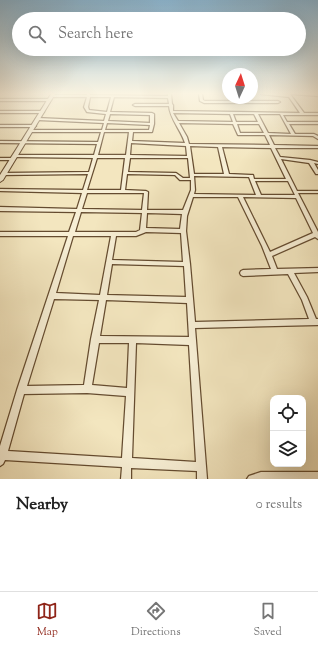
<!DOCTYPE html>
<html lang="en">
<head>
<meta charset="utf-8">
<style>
	body { margin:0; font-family:"Sorts Mill Goudy",serif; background:#f2f2f2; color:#222 }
	.controls { position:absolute; right:12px; bottom:12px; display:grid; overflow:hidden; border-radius:8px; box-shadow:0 4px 16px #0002 }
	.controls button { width:36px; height:36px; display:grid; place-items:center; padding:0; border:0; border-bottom:1px solid #e0e0e0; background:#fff; color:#222; font:20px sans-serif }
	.compass { position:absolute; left:222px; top:68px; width:36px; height:36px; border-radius:50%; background:#fff; box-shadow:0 4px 16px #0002; rotate:4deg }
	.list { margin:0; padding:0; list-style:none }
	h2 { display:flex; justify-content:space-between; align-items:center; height:52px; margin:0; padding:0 16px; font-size:17px }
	h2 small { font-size:13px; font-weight:400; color:#767676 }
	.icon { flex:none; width:22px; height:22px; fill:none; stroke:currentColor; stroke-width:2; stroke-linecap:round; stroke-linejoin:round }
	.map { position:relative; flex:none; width:318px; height:479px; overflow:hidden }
	.search { position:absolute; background:#fff; box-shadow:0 4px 16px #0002; left:12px; right:12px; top:12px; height:44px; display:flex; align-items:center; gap:10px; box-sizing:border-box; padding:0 14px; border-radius:22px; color:#767676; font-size:15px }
	.sheet { height:112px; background:#fff }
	nav { display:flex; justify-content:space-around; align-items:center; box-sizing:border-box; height:56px; border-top:1px solid #e0e0e0; background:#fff; font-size:11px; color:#767676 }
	nav a { display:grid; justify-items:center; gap:2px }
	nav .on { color:#8f2418 }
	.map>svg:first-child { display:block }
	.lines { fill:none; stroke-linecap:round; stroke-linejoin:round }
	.minor-casing { stroke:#654c30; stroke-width:2.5 }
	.tertiary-casing { stroke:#654c30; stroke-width:2 }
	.minor { fill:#f7efd5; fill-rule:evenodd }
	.tertiary { fill:#f7efd5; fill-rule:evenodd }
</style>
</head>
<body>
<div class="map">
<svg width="318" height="479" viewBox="0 0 318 479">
	<rect width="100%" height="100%" fill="#f3e6bf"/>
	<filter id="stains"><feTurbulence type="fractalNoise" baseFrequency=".005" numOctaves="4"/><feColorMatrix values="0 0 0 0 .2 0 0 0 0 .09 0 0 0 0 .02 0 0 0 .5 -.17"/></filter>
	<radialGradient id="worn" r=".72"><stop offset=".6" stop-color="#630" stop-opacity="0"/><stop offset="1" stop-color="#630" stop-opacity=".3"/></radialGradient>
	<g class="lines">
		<defs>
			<g id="minor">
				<path d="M87,94H90V95L168,96V94H171L172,104L173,105V111L300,113L289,97L261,94H290L304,113H318V115H283L287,122H318V124H289L295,134H314L318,136V139L313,136L269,135L274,145L318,146V148H275L280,157L310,160L318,162V164L314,163L318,170V174H316L309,163L281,159L297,191H318V193H298L318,232V239L315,237L272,256L277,269L318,268V272L294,273L307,297L316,319H318V325L195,328L207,479H197V471L131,468V479H121L122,467L5,460L3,464L0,466V446L17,390L68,236H0V232H69L76,212L0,211V207L77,209L82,193L0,191V189L83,190L88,174L4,175L2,174L4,173L89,172L93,158L15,157L13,156L15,155H94L97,144L0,143V141L98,142L101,132H31L29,131L31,130H102L104,123L38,120L36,119L38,118L104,121L106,114L87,112L84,107L87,97H52L51,96L52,95H87ZM90,97H111L107,112L89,110L88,107ZM114,97L168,98L169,104H135L133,105L135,106H169C170,119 181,130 185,143L132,141L133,132H152L154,124V114L152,113L110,112ZM173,113L230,114L233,122L178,121ZM110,114L150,115V123L108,121ZM233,114H254L258,122H236ZM258,114H280L291,134L268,133ZM107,123L150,125L149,130H105ZM179,123L233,124L238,135H265L270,145L189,144L187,137ZM237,124H259L264,133H240ZM104,132H129L126,155H98ZM131,143L186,146L187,156L130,155ZM190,146L218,147L224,174H194ZM222,147L271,148L286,179H254L253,175H251L229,174ZM97,158H125L121,190H87ZM130,158H188L190,178H183L176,173L128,172ZM127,174L175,175L180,180H191V190L183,210H147L148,192L146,191L125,190ZM194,176L249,177L256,195L194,194L195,190ZM255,181H288L295,195H261ZM87,193H144L142,210L82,209ZM193,197H238L262,246L271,269L243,270L241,271L240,273L241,275L243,276L288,274L302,300L309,319L195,322L190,264L186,231L187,216ZM243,197L296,198L313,233L270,252ZM81,212L142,213L140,230L136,232H75ZM147,213L182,214L180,229L146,228ZM146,232L181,233L183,262L112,260L116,236H136ZM73,236H111L100,295L56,293ZM112,264L184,266L186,297L107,295ZM54,299L99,300L91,339L84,385L27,386ZM106,300L187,303L189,337L100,336ZM99,343H129L127,388L92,385ZM136,343L189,345L196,462L132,458ZM87,393L126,396L122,458L8,451L24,394Z"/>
				<polygon points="199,94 202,94 203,100 205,101 278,101 280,102 278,103 204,103 200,101"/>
				<polygon points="318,94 318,96 292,94"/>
				<polygon points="0,99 49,99 51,100 49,101 0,101"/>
				<polygon points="0,111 42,111 44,112 42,113 0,113"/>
				<polygon points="0,125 34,125 36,126 34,127 0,127"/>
				<polygon points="0,158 13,158 15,159 13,160 0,160"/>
				<polygon points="261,472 318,472 318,479 247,479 249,476"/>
			</g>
			<polygon id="tertiary" points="51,94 55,94 3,180 0,182 0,175"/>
		</defs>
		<use href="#minor" class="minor-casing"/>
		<use href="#tertiary" class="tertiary-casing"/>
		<use href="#minor" class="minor"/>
		<use href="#tertiary" class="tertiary"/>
	</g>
	<linearGradient id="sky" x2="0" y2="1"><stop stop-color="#8ab8d6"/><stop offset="0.58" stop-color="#faf4e2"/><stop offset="1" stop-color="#faf4e2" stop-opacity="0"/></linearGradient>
	<rect width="318" height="161" fill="url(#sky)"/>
	<rect width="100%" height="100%" filter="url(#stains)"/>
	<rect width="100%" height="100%" fill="url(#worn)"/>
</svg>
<div class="controls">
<button><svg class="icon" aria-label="locate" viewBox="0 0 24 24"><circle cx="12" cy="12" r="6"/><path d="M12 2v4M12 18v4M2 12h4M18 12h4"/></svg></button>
<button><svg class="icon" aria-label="layers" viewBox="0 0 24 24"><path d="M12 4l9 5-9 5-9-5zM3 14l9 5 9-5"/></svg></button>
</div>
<svg class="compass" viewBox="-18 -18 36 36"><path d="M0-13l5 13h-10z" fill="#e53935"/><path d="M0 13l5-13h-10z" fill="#767676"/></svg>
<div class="search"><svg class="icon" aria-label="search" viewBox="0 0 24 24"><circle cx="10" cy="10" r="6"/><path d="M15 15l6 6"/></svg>Search here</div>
</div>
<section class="sheet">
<h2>Nearby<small>0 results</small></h2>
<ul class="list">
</ul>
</section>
<nav>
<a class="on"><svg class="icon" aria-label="map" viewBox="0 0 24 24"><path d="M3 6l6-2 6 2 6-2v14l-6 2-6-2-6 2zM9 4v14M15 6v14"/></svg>Map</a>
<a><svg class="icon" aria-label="directions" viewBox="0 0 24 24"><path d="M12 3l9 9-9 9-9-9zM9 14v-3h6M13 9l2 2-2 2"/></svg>Directions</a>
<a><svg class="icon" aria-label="saved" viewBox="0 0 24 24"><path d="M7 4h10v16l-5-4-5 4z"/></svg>Saved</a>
</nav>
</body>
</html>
